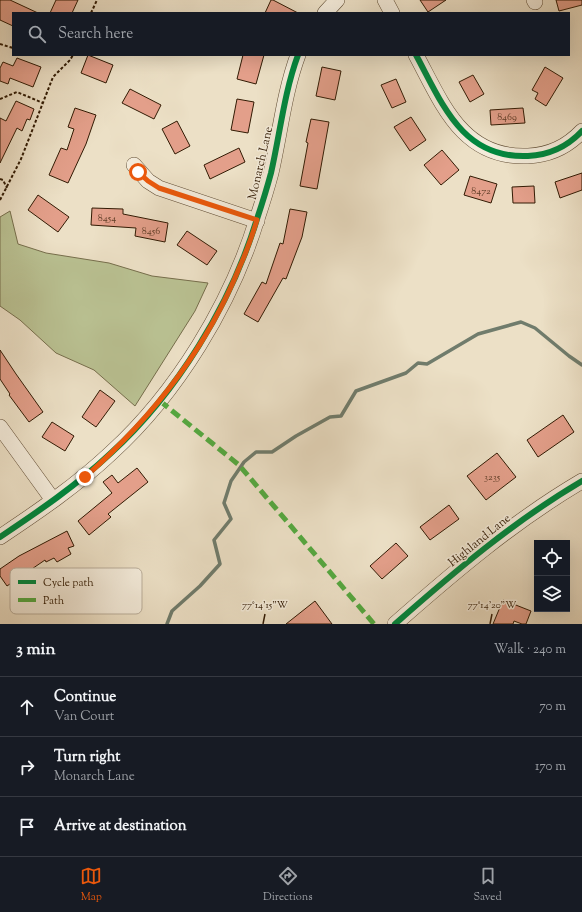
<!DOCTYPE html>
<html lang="en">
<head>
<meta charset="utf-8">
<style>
	body { margin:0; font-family:"Sorts Mill Goudy",serif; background:#20242c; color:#f1f3f6 }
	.controls { position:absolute; right:12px; bottom:12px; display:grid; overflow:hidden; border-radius:0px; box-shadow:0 4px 16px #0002 }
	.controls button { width:36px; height:36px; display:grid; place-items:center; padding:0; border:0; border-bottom:1px solid #363941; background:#171b24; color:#f1f3f6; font:20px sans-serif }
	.stop { position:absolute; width:12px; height:12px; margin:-9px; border:3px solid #ea580c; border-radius:50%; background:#fff }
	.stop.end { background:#ea580c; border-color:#fff; box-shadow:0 1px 4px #0008 }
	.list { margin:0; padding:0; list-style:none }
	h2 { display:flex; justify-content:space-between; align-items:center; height:52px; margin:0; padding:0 16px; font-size:17px }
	h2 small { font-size:13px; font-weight:400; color:#9ea1a6 }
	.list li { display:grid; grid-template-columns:26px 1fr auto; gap:12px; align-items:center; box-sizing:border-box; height:60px; padding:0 16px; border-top:1px solid #363941 }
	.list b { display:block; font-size:15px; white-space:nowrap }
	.list p { margin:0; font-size:13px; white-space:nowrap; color:#9ea1a6 }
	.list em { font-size:13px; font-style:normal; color:#9ea1a6 }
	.icon { flex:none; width:22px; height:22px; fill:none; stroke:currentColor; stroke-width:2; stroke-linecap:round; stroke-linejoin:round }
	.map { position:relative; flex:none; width:582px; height:624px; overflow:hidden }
	.search { position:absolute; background:#171b24; box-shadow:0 4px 16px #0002; left:12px; right:12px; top:12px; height:44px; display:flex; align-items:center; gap:10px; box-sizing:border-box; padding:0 14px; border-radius:0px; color:#9ea1a6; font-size:15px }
	.sheet { height:232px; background:#171b24 }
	nav { display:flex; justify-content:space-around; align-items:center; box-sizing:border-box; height:56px; border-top:1px solid #363941; background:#171b24; font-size:11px; color:#9ea1a6 }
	nav a { display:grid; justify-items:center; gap:2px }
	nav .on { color:#ea580c }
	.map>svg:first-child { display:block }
	.green { fill:#bac293; stroke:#766e4c }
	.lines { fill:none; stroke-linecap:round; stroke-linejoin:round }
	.stream { stroke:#707c6c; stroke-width:3.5 }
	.building { fill:#e39f8a; stroke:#321b04 }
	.minor-casing { stroke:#604c34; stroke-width:16 }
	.path { stroke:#321b04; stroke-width:2; stroke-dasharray:3 2; stroke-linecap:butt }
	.minor { stroke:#f3ebda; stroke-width:15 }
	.quiet { stroke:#54a940; stroke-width:5; stroke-dasharray:10 5; stroke-linecap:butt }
	.cycleway-casing { stroke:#f3ebda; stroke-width:8 }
	.cycleway { stroke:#00873e; stroke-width:6 }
	.route { stroke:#ea580c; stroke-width:5 }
	.ticks { fill:none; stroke:#321b04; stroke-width:1.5 }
	.labels { text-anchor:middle; stroke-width:3; stroke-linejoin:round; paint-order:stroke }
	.number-label { font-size:10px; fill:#5e3c26 }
	.street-label { font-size:12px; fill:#321b04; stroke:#f3ebda }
	.key { fill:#f3ebda; stroke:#b9ad9a; stroke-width:1 }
	.key-label { font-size:11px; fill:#321b04 }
	.ticks-label { font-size:10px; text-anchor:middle; fill:#321b04; stroke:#f3ebda; stroke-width:3; stroke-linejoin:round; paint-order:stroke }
</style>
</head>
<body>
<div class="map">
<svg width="582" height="624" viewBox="0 0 582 624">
	<rect width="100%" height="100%" fill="#ece0c6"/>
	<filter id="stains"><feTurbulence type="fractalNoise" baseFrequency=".005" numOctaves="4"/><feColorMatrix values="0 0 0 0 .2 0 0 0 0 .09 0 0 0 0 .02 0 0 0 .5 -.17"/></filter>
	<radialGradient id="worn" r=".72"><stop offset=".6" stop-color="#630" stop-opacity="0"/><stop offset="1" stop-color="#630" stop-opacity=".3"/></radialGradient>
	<polygon class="green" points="10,211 18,244 46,253 109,263 152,276 208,283 195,311 135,406 94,370 56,353 20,320 0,306 0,217"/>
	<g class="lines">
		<polyline class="stream" points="167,624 172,611 200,586 220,564 214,540 231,519 224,503 231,481 244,462 256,452 272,452 296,436 330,417 341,416 356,391 406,373 418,363 427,364 478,334 521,322 535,328 569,356 582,365"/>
	</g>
	<g class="building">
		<polygon points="0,0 10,0 38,13 13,13 13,26 0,20"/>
		<polygon points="56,0 78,0 72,13 50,13"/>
		<polygon points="271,0 273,0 298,13 265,13"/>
		<polygon points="420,0 446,0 428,12"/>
		<polygon points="556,0 582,0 582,5 559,11"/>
		<polygon points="88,55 113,65 106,83 81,73"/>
		<polygon points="243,55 264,55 256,84 237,79"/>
		<polygon points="17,58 41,67 33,87 10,78 8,84 0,81 0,68 3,62 13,66"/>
		<polygon points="322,67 341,71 335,100 316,96"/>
		<polygon points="545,67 563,78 546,106 535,99 538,93 532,90"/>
		<polygon points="473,75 484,94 470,102 459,82"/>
		<polygon points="396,79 406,102 392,108 381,85"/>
		<polygon points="130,89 161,105 154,119 122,103"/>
		<polygon points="237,99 254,102 248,133 231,130"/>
		<polygon points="16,101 34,109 30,120 27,119 22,131 17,128 0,163 0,118 6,121"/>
		<polygon points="75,108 96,115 86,144 68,183 49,175 61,148 67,150 74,129 68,127"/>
		<polygon points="523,108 525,123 491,125 490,110"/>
		<polygon points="411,117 426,140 410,151 394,127"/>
		<polygon points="311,119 329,122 317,189 300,186 308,143 306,142"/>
		<polygon points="177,121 190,146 175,154 162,129"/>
		<polygon points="239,148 245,162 210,179 204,165"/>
		<polygon points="442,150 459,170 441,185 424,165"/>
		<polygon points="582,173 582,190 560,198 555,182"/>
		<polygon points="470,176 497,184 491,203 464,195"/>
		<polygon points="534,186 535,203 513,203 512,187"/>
		<polygon points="38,195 69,217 58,232 28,210"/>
		<polygon points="92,208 123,209 123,214 168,223 165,242 135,236 136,228 91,225"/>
		<polygon points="290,209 307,212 302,237 286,279 283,278 258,322 244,314 262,282 266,284 280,243 283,244"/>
		<polygon points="187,231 217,251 207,265 177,245"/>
		<polygon points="0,350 16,374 43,412 29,422 9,395 10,394 0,379"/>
		<polygon points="100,390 115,401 96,427 82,417"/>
		<polygon points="563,415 574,432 538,457 527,440"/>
		<polygon points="52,422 74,436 65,451 42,437"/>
		<polygon points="497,453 516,477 486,500 467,476"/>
		<polygon points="137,468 148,482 108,514 111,517 89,535 78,521 112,493 103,482 112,475 118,483"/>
		<polygon points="449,505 459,519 430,540 420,527"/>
		<polygon points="67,531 74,546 68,548 71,554 57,562 54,558 46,562 45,560 7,586 0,576 0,569 19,556"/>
		<polygon points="396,543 408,556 382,579 370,566"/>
		<polygon points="503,600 531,611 526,624 522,624 514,621 513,624 493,624"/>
		<polygon points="315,601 332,624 286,624"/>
	</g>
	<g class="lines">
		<defs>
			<g id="minor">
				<polyline points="385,0 392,13"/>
				<polyline points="534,0 535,2"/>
				<polyline points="325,13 337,0"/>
				<path d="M416,55C442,103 462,159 528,156C549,155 568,146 582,131"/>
				<polyline points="134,165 148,181 159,188 257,221"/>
				<polyline points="0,427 53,500"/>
				<path d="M0,537C39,511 77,485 111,453C177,393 231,304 257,219C262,204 267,188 271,173C280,134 284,93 298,55"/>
				<path d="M395,624C454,572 514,521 582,481"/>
			</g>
		</defs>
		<use href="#minor" class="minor-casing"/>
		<g class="path">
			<polyline points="91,13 97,0"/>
			<polyline points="0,44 13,48"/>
			<polyline points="0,99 17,92 43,103"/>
			<polyline points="0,179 3,180 7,188"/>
			<polyline points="0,200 21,159 53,77 70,60 73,55"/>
		</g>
		<use href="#minor" class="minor"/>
		<polyline class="quiet" points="160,401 239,465 374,624"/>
		<defs>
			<g id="cycleway">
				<path d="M416,55C442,103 462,159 528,156C549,155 568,146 582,131"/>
				<path d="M0,537C39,511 77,485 111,453C177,393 231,304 257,219C262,204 267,188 271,173C280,134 284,93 298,55"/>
				<path d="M395,624C454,572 514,521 582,481"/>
			</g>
		</defs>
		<use href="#cycleway" class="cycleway-casing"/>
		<use href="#cycleway" class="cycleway"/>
	</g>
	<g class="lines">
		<path class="route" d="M85,477C151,419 207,348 240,266C247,251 252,236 257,220L159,188L148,181L138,172"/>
	</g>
	<path class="ticks" d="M263,624L265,614M490,624L492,614"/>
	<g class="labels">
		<g class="number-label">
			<text x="507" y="120">8469</text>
			<text x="481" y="194">8472</text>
			<text x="107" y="221">8454</text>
			<text x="151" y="234">8456</text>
			<text x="492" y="480">3235</text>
		</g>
		<g class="street-label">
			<text transform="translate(260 163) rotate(-77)" y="4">Monarch Lane</text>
			<text transform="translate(479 540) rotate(-39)" y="4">Highland Lane</text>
		</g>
	</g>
	<rect x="10" y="568" width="132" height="46" rx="6" class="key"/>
	<rect x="18" y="580" width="18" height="4" fill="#00873e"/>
	<rect x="18" y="598" width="18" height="4" fill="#54a940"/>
	<g class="key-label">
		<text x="43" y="586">Cycle path</text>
		<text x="43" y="604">Path</text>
	</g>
	<g class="ticks-label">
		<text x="265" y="608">77°14'15"W</text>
		<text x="492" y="608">77°14'20"W</text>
	</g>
	<rect width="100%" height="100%" filter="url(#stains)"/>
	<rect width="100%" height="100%" fill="url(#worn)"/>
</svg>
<div class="controls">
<button><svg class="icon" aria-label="locate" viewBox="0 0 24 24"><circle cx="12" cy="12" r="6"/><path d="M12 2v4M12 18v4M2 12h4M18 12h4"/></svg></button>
<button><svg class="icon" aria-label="layers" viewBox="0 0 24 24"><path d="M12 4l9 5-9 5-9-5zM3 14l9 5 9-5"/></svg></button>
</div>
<div class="stop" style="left:138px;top:172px"></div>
<div class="stop end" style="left:85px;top:477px"></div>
<div class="search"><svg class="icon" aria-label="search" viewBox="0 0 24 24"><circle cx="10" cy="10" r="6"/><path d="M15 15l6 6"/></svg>Search here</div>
</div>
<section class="sheet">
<h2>3 min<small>Walk · 240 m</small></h2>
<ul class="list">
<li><svg class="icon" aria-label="ahead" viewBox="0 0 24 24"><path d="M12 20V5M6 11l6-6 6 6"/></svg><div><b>Continue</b><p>Van Court</p></div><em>70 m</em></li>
<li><svg class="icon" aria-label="right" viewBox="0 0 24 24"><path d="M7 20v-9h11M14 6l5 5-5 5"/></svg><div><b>Turn right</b><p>Monarch Lane</p></div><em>170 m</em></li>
<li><svg class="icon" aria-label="arrive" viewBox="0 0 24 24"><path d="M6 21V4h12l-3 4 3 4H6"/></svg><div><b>Arrive at destination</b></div></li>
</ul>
</section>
<nav>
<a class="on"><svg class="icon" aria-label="map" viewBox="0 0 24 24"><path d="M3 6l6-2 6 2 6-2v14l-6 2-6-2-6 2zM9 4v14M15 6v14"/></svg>Map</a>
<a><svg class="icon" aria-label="directions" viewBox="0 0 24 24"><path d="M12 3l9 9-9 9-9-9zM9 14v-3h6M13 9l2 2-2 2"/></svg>Directions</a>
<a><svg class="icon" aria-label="saved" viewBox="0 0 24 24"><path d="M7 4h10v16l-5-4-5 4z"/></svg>Saved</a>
</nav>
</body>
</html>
